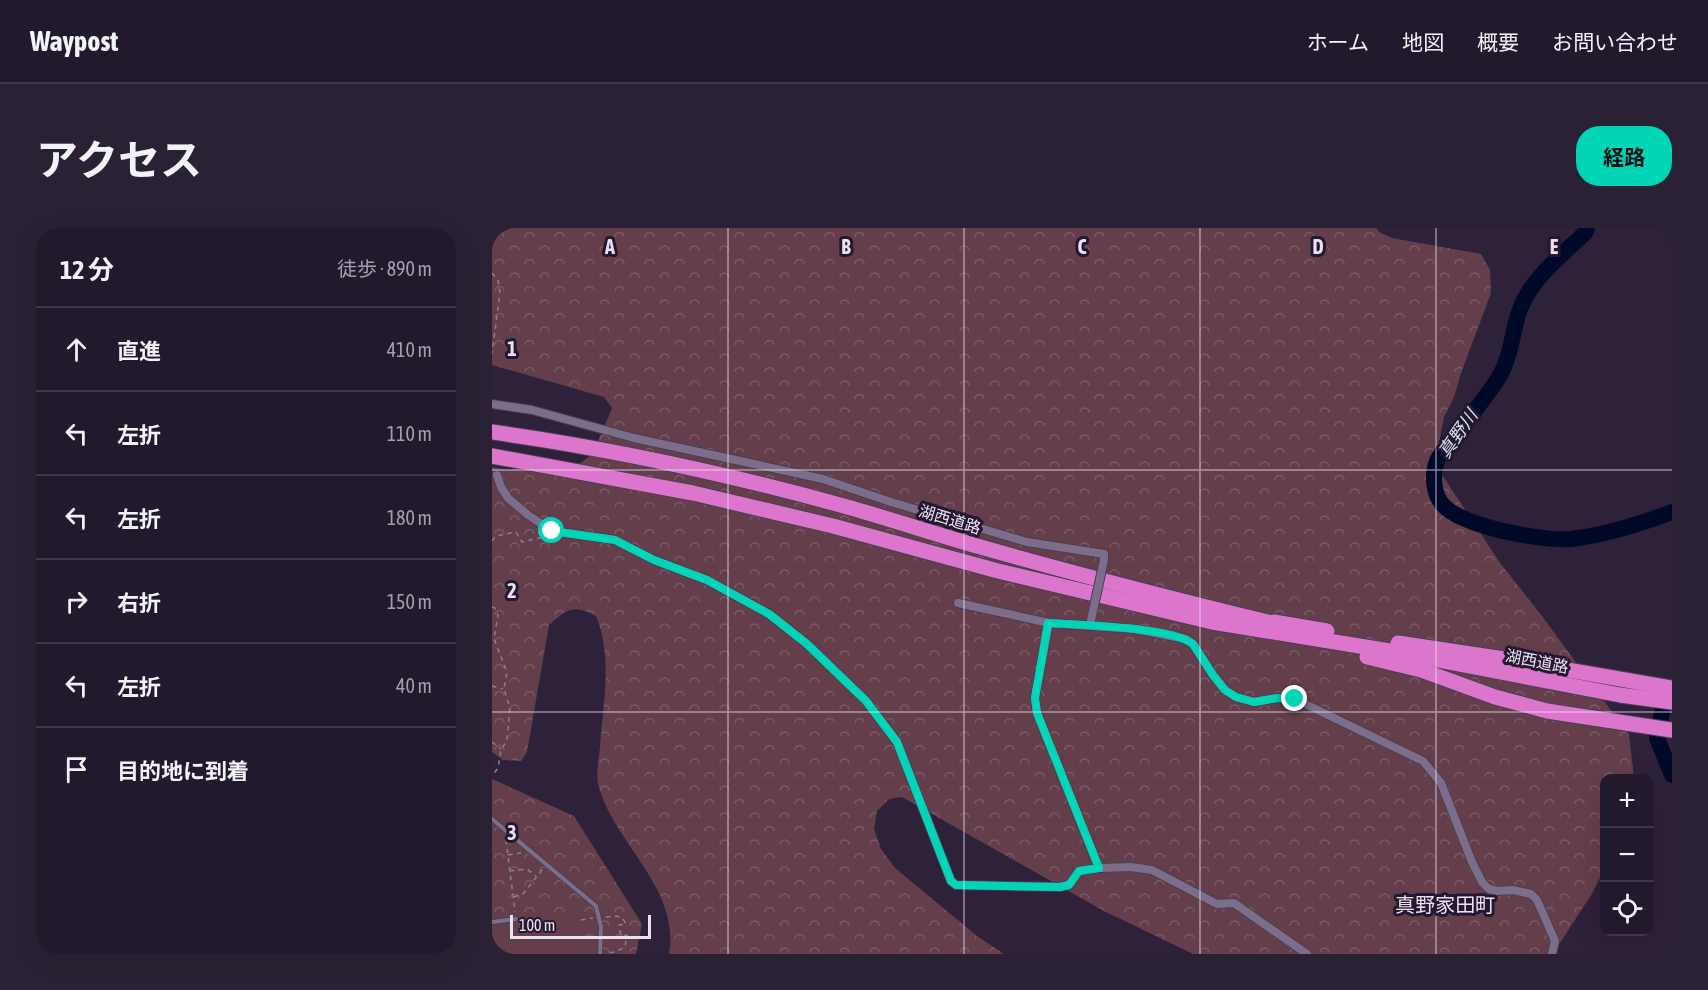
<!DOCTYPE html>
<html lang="ja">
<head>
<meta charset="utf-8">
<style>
	body { margin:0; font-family:"Asap Condensed","Noto Sans JP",sans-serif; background:#2a2234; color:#f1f3f6 }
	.controls { position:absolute; right:18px; bottom:18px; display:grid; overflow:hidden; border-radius:12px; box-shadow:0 6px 24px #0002 }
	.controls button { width:54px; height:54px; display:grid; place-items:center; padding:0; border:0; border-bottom:2px solid #3f3848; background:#22192c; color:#f1f3f6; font:30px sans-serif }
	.scale { position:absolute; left:18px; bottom:15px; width:141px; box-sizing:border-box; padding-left:6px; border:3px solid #eae2f3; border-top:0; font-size:16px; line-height:21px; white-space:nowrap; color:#eae2f3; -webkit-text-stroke:4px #241730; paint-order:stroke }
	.stop { position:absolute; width:18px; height:18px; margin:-14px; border:4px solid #00d5b7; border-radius:50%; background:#fff }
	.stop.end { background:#00d5b7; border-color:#fff; box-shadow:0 2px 6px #0008 }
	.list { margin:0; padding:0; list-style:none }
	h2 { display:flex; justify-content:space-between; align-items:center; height:78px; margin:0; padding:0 24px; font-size:26px }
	h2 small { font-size:20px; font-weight:400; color:#a2a0a9 }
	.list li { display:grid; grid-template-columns:39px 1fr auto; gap:18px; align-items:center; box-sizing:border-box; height:84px; padding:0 24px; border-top:2px solid #3f3848 }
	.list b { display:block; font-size:22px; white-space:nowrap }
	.list em { font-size:20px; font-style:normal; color:#a2a0a9 }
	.icon { flex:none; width:33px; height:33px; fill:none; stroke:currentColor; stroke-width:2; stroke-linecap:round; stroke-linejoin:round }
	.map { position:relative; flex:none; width:1180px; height:726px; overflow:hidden; border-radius:24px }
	header { display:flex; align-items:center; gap:36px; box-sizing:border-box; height:84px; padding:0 30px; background:#22192c; border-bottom:2px solid #3f3848 }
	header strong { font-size:28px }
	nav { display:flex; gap:33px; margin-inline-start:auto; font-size:21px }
	.intro { display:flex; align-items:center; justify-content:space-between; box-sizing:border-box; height:144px; padding:0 36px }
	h1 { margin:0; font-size:42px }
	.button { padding:15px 27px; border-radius:24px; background:#00d5b7; color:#111; font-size:21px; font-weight:700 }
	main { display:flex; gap:36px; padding:0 36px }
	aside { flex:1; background:#22192c; border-radius:24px; box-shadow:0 6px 24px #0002 }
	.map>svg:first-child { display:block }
	.forest { fill:url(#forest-crowns) }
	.garden { fill:#643f4b }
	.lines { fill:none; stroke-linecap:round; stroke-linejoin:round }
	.river { stroke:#000a28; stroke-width:16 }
	.service-casing { stroke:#493e53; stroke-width:6 }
	.minor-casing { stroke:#493e53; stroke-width:10 }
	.motorway-casing { stroke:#493e53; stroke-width:17 }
	.path { stroke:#8a7f94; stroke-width:1.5; stroke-dasharray:4.5 4.5; stroke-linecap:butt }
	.service { stroke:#7c6e8b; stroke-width:4 }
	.minor { stroke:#7c6e8b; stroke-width:8 }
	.motorway { stroke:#db76cc; stroke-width:15 }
	.minor-bridge-casing { stroke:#493e53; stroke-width:10; stroke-linecap:butt }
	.minor-bridge { stroke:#7c6e8b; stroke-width:8 }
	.route { stroke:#00d5b7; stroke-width:8 }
	.grid { fill:none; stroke:#eae2f3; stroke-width:1.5; stroke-opacity:0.55 }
	.labels { text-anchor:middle; stroke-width:6; stroke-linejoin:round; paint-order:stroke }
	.street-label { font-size:16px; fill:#eae2f3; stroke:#241730 }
	.water-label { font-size:18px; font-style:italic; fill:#d7e2f0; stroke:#241730 }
	.quarter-label { font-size:20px; fill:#eae2f3; stroke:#241730 }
	.grid-label { font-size:20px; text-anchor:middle; font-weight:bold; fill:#eae2f3; stroke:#241730; stroke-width:6; stroke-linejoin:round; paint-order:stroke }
</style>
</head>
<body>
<header>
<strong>Waypost</strong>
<nav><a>ホーム</a><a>地図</a><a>概要</a><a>お問い合わせ</a></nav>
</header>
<div class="intro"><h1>アクセス</h1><a class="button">経路</a></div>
<main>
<aside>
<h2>12 分<small>徒歩 · 890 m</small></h2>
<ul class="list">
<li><svg class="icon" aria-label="ahead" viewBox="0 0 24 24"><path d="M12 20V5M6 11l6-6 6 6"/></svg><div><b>直進</b></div><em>410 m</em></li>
<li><svg class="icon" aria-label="left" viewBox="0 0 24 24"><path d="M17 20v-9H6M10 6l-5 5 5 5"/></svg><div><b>左折</b></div><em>110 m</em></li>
<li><svg class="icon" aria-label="left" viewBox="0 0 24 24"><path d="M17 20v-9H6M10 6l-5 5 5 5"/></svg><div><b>左折</b></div><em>180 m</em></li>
<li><svg class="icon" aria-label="right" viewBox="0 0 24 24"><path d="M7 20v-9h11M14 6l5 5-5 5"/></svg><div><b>右折</b></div><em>150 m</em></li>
<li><svg class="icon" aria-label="left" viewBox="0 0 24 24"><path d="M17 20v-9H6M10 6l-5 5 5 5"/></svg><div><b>左折</b></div><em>40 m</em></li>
<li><svg class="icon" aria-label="arrive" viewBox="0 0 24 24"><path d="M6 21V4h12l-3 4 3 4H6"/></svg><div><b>目的地に到着</b></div></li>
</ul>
</aside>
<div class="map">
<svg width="1180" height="726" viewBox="0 0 1180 726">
	<defs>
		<pattern id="forest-crowns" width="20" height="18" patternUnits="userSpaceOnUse" patternTransform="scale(1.5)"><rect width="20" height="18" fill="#643f4b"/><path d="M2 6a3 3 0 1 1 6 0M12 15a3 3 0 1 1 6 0" fill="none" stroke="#7a5a65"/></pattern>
	</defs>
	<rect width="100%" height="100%" fill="#2e213a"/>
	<g class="forest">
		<path d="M0,0H884L887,4L900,10L989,26L998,42L999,65L969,145L962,169L952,189L943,236L1008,335L1050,388L1137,507L1142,550H1112V641L1101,664L1066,718L1055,726H701L612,683L410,569L397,571L385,583L382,601L389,621L403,640L485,708L512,726H177C189,660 121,615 106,556C104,545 107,530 108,519C111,476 121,429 104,388C80,376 76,381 57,397L35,524L29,533L11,532L0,524V239L17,242L50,236L65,242L89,235L101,225L120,180L112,169L0,137Z"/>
		<polygon points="0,551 82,588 150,696 144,726 0,726"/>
	</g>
	<polygon class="garden" points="89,686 88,726 0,726 0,700"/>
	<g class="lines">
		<g class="river">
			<path d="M1095,0L1093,5C1069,28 1038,51 1027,84C1020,105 1019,129 1007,149C994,170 976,190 961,211C956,218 948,225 945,233C940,246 941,265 950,276C970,299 1049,313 1079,311C1114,307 1148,296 1180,284"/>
			<polyline points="1180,469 1172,473 1165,510 1180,547"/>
		</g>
		<defs>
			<g id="service">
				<polyline points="0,591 104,678 109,699 108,726"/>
				<polyline points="0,694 24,691"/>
			</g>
			<g id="minor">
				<polyline points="0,176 40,182 142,210 331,251 399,274 535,314 612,326 612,332"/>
				<polyline points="5,247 9,259 16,270 36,287 60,303 123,312 162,332 215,352 277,386 315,416 374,473 405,514 459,653 464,657 568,659 577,657 587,643 607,640"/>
				<polyline points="466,375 557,395"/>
				<polyline points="815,726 742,675 725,676 660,642 639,639 607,640 545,485 543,470 557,395 643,401 694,411 701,416 721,447 733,462 744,469 762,474 785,470 803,471 931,533 949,555 980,634 990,654 997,661 1005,663 1021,662 1039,666 1045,672 1063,713 1060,726"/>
			</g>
			<g id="motorway">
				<path d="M0,204C121,221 241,247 359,280C401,292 443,306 485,318C587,347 689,373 792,398"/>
				<polyline points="0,228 201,265 341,298 506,343 720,394 904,424 1128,467 1180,474"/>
				<polyline points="782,394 835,403"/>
				<polyline points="906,415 1019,432 1180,460"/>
				<polyline points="875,429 929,442 1003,469 1055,483 1180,502"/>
			</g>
		</defs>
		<use href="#service" class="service-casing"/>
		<use href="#minor" class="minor-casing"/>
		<use href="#motorway" class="motorway-casing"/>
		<g class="path">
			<polyline points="1171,0 1180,10"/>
			<polyline points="0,45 6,52 8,65 0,125"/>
			<polyline points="0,313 4,308 24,304 30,314 52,309"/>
			<polyline points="0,379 3,380 6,387 2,411 15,444 12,461 18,480 15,512 9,522 6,540 0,548"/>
			<polyline points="0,458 11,461"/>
			<polyline points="0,514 9,521"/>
			<polyline points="14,612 23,684"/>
			<polyline points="16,627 29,625"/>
			<polyline points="18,643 35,641 44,648"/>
			<polyline points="22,669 31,666 50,642"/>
			<polyline points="114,689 125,688 131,691 134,696 127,697 129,708 135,707 133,719 123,724 115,725"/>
			<polyline points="89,692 101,690"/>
		</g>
		<use href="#service" class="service"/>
		<use href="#minor" class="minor"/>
		<use href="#motorway" class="motorway"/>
		<defs>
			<polyline id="minor-bridge" points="599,392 612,332"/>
		</defs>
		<use href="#minor-bridge" class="minor-bridge-casing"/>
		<use href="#minor-bridge" class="minor-bridge"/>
	</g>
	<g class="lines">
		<path class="route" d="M60,303L123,312L162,332L215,352L277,386L315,416L374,473L405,514L459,653L464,657L568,659L577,657L587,643L607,640L545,485L543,470L556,395C588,397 680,399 701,416L721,447L733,462L744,469L762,474L785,470L803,471"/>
	</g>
	<path class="grid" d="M236,0V726M472,0V726M708,0V726M944,0V726M0,242H1180M0,484H1180"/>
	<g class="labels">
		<g class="street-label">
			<text transform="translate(458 291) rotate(17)" y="6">湖西道路</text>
			<text transform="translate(1045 433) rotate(11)" y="6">湖西道路</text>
		</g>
		<g class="water-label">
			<text transform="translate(966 206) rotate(-55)" y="6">真野川</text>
		</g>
		<g class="quarter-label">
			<text x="953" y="684">真野家田町</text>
		</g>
	</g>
	<g class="grid-label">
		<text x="118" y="26">A</text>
		<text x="354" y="26">B</text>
		<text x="590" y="26">C</text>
		<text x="826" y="26">D</text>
		<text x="1062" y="26">E</text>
		<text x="20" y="128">1</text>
		<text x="20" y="370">2</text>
		<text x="20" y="612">3</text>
	</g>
</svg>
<div class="controls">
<button>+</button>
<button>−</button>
<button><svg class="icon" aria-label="locate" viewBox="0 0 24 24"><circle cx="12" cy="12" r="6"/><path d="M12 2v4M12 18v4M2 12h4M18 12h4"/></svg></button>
</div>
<div class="scale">100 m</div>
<div class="stop" style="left:60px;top:303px"></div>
<div class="stop end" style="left:803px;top:471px"></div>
</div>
</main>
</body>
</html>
